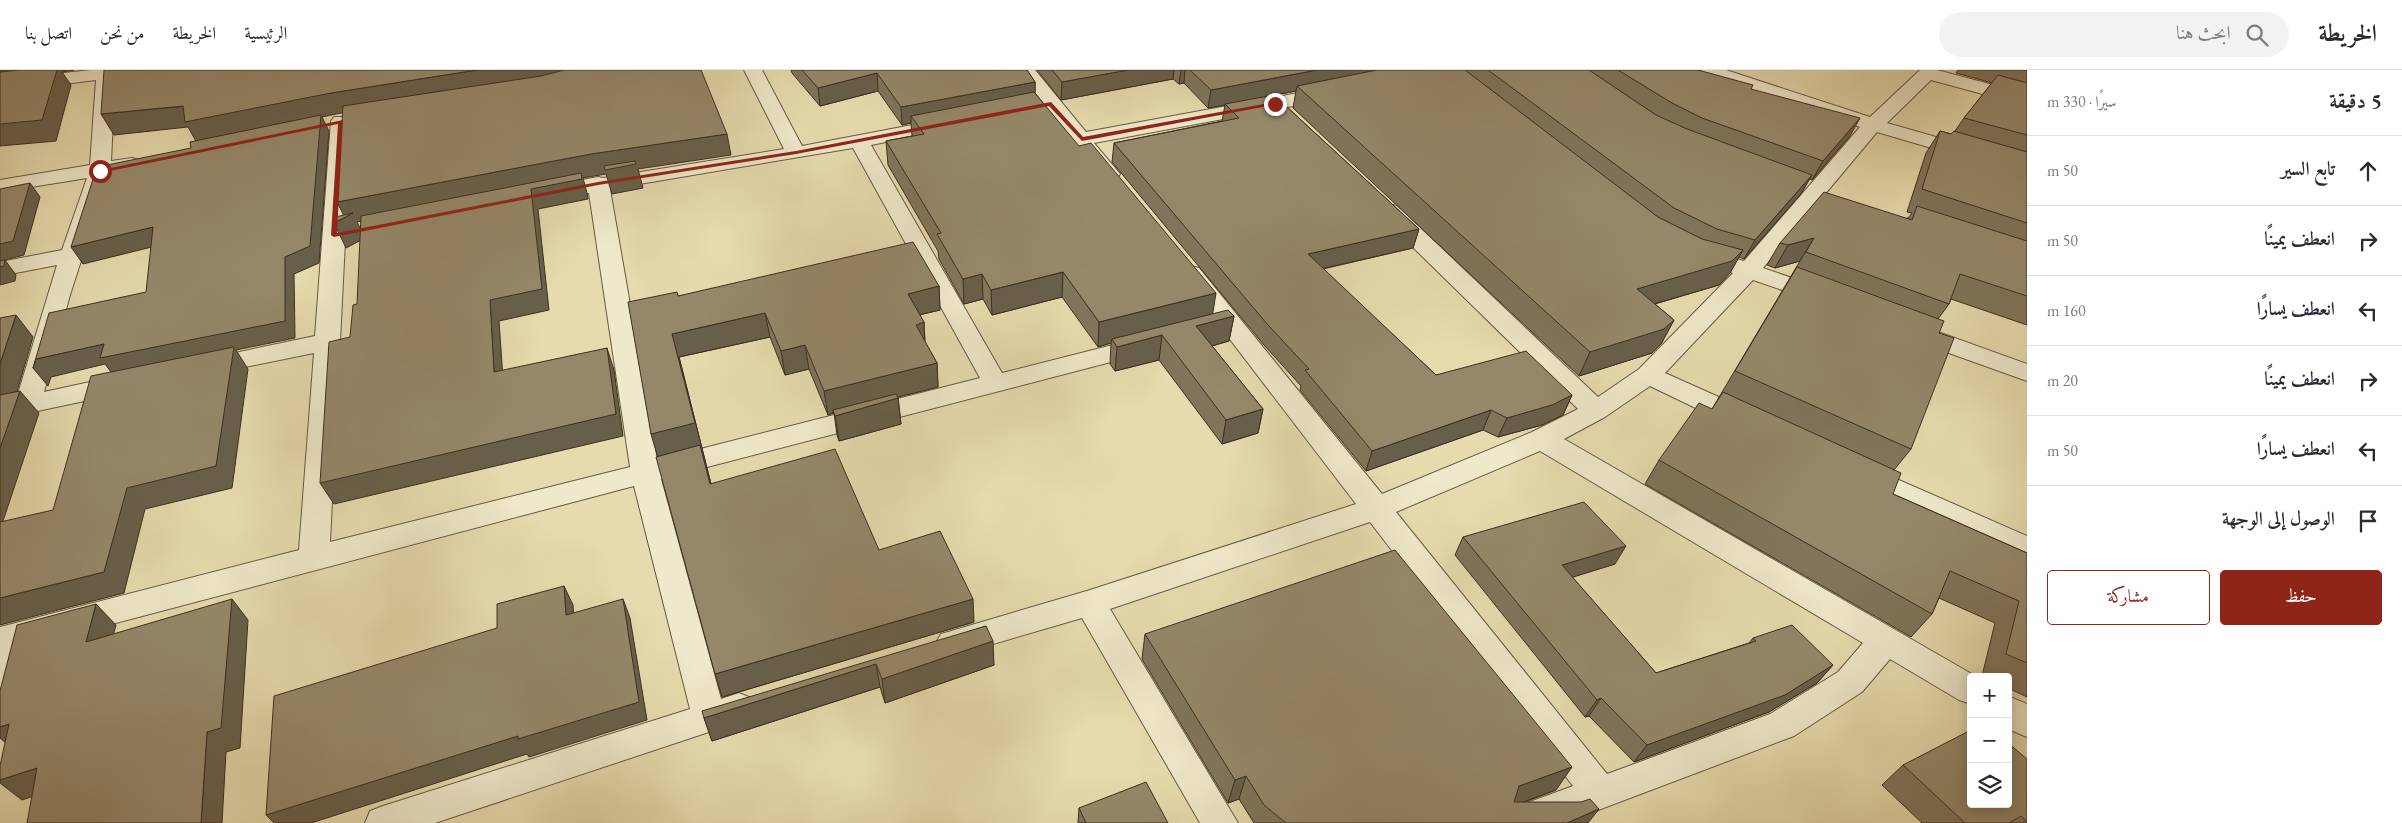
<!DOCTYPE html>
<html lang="ar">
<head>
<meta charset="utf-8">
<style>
	body { margin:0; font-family:"EB Garamond",Amiri,serif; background:#f2f2f3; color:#2b2b33; direction:rtl }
	.controls { position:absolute; right:15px; bottom:15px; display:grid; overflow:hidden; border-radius:5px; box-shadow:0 2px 12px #0003 }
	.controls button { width:45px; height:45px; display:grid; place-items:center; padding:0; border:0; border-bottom:1px solid #e1e1e2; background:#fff; color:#2b2b33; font:25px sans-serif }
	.stop { position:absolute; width:15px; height:15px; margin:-11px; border:4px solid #8f2418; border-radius:50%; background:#fff }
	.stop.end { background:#8f2418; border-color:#fff; box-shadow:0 1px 5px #0008 }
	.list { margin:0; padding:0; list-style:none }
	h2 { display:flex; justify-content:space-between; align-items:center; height:65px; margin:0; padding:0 20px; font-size:21px }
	h2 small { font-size:16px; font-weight:400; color:#7c7c81 }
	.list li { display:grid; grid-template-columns:32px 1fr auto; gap:15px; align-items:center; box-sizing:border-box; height:70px; padding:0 20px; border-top:1px solid #e1e1e2 }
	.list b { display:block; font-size:19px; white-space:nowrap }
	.list em { font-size:16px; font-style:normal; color:#7c7c81 }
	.actions { display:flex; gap:10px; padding:15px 20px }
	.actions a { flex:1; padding:11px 0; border:1px solid #8f2418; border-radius:5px; text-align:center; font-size:18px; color:#8f2418 }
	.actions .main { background:#8f2418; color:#fff }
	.icon { flex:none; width:28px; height:28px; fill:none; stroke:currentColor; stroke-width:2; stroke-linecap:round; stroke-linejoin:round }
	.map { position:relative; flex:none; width:2027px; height:753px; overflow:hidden; direction:ltr }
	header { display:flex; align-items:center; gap:30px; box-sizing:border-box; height:70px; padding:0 25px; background:#fff; border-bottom:1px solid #e1e1e2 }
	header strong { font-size:24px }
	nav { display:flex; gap:28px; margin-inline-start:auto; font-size:18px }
	.search { width:350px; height:45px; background:#f2f2f3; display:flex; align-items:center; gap:12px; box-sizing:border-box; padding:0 18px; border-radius:28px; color:#7c7c81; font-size:19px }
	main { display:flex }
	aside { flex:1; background:#fff }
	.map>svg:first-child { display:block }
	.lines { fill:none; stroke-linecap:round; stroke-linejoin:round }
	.street-casing { stroke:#675944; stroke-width:2 }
	.street { fill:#efe8ca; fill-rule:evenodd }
	.wall { fill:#80755b; stroke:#3d2e21 }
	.shaded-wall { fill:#685f4a; stroke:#3d2e21 }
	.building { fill:#95886a; stroke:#3d2e21 }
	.route { fill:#8f2418 }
</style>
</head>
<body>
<header>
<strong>الخريطة</strong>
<div class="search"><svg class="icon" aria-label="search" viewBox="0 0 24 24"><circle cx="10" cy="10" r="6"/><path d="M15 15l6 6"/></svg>ابحث هنا</div>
<nav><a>الرئيسية</a><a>الخريطة</a><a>من نحن</a><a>اتصل بنا</a></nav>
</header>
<main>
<aside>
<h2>5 دقيقة<small>سيرًا · 330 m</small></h2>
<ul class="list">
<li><svg class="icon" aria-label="ahead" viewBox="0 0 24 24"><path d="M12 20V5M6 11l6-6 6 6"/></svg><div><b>تابع السير</b></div><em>50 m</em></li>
<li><svg class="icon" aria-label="right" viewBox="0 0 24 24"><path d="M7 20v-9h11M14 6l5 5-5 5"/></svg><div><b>انعطف يمينًا</b></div><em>50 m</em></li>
<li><svg class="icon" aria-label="left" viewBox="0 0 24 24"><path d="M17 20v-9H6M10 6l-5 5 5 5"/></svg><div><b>انعطف يسارًا</b></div><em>160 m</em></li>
<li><svg class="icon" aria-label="right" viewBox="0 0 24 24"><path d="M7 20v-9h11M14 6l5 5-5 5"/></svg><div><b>انعطف يمينًا</b></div><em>20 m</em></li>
<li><svg class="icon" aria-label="left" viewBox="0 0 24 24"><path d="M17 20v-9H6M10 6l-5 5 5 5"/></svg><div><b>انعطف يسارًا</b></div><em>50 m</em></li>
<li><svg class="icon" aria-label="arrive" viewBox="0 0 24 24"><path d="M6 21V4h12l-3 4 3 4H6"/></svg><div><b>الوصول إلى الوجهة</b></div></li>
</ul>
<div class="actions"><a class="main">حفظ</a><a>مشاركة</a></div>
</aside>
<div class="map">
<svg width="2027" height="753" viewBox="0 0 2027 753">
	<rect width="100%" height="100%" fill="#e6dbae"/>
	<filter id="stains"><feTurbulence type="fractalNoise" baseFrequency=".004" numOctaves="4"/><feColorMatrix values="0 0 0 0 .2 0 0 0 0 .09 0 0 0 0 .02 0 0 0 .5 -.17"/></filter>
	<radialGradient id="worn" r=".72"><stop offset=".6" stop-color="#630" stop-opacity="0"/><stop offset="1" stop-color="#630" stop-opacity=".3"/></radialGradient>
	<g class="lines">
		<defs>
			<g id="street">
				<polygon points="91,0 148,0 145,4 115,8 111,91 132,88 139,90 142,94 139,98 109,104 70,225 44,322 122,305 131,308 135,314 131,320 122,323 0,349 0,331 17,327 57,195 0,206 0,192 62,180 87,108 0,122 0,110 90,95 96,10 0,22 0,10"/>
				<path d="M744,0H762L802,76L949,48L956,50L959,54L956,58L871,75L1002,303L1148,266L1157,268L1160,274L1157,280L661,409L721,629L739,623L751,628L756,638L751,648L435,753H365L370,741L383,736L690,639L634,416L25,577L12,619L0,623V557L299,480L314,283L206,305L197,303L193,297L197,291L206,289L315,266L331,51L334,47H348L351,51L330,472L630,397L589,123L548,129L540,128L537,123L540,118L598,107L603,108L784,79ZM853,78L980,308L657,390L610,119Z"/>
				<polygon points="1017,0 1035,0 1086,62 1331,17 1338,19 1340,23 1338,27 1331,29 1094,73 1120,104 1117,108 1110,110 1103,108 1036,28"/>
				<path d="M1699,0H1726L1870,47L1920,0H1937L2027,24V36L1931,10L1887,53L2027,93V106L1877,62L1763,198L1830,221L1834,226L1830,231L1822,233L1814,231L1753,210L1665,303L1759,345L1762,352L1759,359L1749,361L1739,359L1650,316L1605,347L1564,369L1977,607H1971V634L1959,630L1890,589L1862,622L1794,666L1564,753H1500L1505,741L1573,716L1370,452L1110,539L1238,753H1200L1082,548L952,586L941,582L936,573L941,564L1090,520L1356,434L1183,208L1179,203L1183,198L1191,196L1199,198L1382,424L1532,362L1578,339L1381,146L1378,141L1381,136L1389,134L1397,136L1598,327L1639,299L1733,203L1725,200L1721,195L1725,190L1733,188L1744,191L1860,57L1702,4ZM1540,381L1863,573L1838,602L1770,644L1607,704L1396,442Z"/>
				<polygon points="1916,254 2027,294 2027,311 1907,268 1904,262 1907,256"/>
				<polygon points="1860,393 2027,466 2027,491 1850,410 1846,403 1850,396"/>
				<polygon points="2008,626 2027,634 2027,667 2008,659"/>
			</g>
		</defs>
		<use href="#street" class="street-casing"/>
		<use href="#street" class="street"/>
	</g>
	<g class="wall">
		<polygon points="791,0 1027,0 1035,12 1035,23 1212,244 1234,246 1229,271 1212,276 1263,339 1258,363 1222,374 1159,290 1115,301 1110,294 1111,273 1098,277 1062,227 992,245 983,229 964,234 939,189 938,181 888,95 886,71 912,66 911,53 902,55 878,21 820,36 792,3"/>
		<polygon points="1037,0 1698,0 1751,20 1850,66 1812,110 1809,109 1801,124 1744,189 1739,187 1730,203 1719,215 1655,234 1674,250 1661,274 1652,283 1579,306 1293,38 1296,21 1274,25 1419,159 1413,178 1323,199 1436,305 1572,325 1563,345 1542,355 1498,367 1483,360 1366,401 1300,320 1301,316 1264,275 1112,92 1114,73 1222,51 1225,35 1208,38 1184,13 1179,14 1173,9 1061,30"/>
		<polygon points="1958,0 2027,0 2027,255 1951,229 1949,234 1938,249 1939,263 1911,379 1894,400 1893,424 2027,483 2027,627 2008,618 2008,607 1984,607 1982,606 1995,553 1939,528 1932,544 1911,567 1645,414 1659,390 1712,339 1800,191 1775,198 1767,195 1780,173 1908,148 1912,143 1907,142 1926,83 1940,61 1951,64 1955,61 1964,48 1992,13 1956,3"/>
		<polygon points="939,216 940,240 919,245 924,252 925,272 937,293 938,317 898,327 901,354 839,371 837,365 834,343 828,345 809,299 785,305 770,267 679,287 711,414 879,480 974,552 722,627 658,386 678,226"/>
		<polygon points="1463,467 1615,494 1572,507 1656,603 1749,573 1753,568 1833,595 1817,613 1769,642 1634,692 1589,646 1585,647 1455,485"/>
		<polygon points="986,556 994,595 885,633 880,617 712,671 704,648"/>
		<polygon points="1145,564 1556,720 1525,732 1588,753 1254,753 1239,729 1228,733 1142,589"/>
		<polygon points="2027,689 2027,753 1922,753 1882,715 1903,695"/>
		<polygon points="1079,738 1168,753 1078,753"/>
	</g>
	<g class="shaded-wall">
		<polygon points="0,0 74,0 62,2 71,15 56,71 0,76"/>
		<polygon points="477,0 590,0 547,10 341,43 322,47 329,61 319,193 294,204 295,268 236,280 248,299 232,418 145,439 124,523 0,555 0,528 104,502 114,306 105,294 51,307 48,316 33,298 36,289 104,274 285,251 197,73 188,57 114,65 101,44 331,23"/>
		<polygon points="1128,0 1174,0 1173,9 1061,30 1062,12"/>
		<polygon points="1181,0 1185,0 1184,13 1179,14"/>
		<polygon points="1317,0 1404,0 1297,16 1296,21 1226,35 1225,34 1225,35 1208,38 1211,20"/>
		<polygon points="877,3 878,21 820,36 818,18"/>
		<polygon points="1035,12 1035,30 911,46 911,53 902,55 901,37"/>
		<polygon points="1860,48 1850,66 1812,110 1823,91"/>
		<polygon points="727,64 731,85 638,99 643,118 612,124 606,104 583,108 587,123 588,129 538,139 549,240 499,251 504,323 494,302 490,230 531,119 582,108 357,152 365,168 346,178 334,153 345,148 337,132 591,84"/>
		<polygon points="1812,105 1801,124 1744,189 1755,170"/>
		<polygon points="30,113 40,127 24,185 5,190 16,205 15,211 0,215 0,174"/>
		<polygon points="153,157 164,174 83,194 71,177"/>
		<polygon points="1419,159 1413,178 1303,203 1308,184"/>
		<polygon points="1814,168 1800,191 1775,198 1788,175"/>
		<polygon points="1743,180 1730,203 1719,215 1626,242 1637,219"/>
		<polygon points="1063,202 1062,227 992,245 991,220"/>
		<polygon points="982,204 983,229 964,234 963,209"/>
		<polygon points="939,216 940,240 910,247 908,224"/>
		<polygon points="1216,223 1212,248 1112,269 1111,273 1098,277 1099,252"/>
		<polygon points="765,243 770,267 679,287 717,438 658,388 651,364 672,264"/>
		<polygon points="16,245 33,267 16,325 0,330 0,294"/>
		<polygon points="1234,246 1229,271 1193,281 1196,256"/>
		<polygon points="1674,250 1661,274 1652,283 1579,306 1590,282"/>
		<polygon points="924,252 925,276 916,255"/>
		<polygon points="1162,265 1159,290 1115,301 1117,277"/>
		<polygon points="805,275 809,299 785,305 781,281"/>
		<polygon points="607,278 614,300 623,366 334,434 320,413"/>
		<polygon points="937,293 938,317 834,343 833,340 833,343 828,345 824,321"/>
		<polygon points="20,321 39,343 0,460 0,378"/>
		<polygon points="1572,325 1563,345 1542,355 1498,367 1507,348"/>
		<polygon points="898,328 901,354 839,371 835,346"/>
		<polygon points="1263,339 1258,363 1222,374 1226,350"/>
		<polygon points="1491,340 1483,360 1366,401 1372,381"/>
		<polygon points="1626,476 1615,494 1551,514 1562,495"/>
		<polygon points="564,516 573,535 575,564 566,545"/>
		<polygon points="232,529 248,550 240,678 226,682 222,753 201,753 207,662"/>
		<polygon points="623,529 630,548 647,650 529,687 527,684 311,753 274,753 266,745"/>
		<polygon points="973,529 974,552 722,627 715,604"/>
		<polygon points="96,534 116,555 106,592 86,572"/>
		<polygon points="993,571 994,595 885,633 882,609"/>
		<polygon points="876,594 880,617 712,671 704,648"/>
		<polygon points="1833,595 1817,613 1769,642 1634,692 1647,675"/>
		<polygon points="1601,628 1589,646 1585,647 1597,630"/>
		<polygon points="9,654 14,680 0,668 0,657"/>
		<polygon points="1572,697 1556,720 1504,739 1519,716"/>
		<polygon points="37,698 61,717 22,730 0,713 0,710"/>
		<polygon points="1246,706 1239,729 1228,733 1235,710"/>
		<polygon points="1599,739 1588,753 1567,753"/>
	</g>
	<g class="building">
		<polygon points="19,0 57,0 42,50 0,54 0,2"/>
		<polygon points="104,0 477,0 331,23 185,52 183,36 101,44"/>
		<polygon points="564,0 701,0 727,64 591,84 337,132 343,36 541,6"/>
		<polygon points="802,0 1027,0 1035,12 901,37 877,3 818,18"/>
		<polygon points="1052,0 1128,0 1062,12"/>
		<polygon points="1190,0 1317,0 1211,20"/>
		<polygon points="1377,0 1465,0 1658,147 1702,169 1743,180 1732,191 1637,219 1674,250 1664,259 1590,282 1297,16"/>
		<polygon points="1488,0 1589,0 1656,45 1687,59 1812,105 1755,170 1717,159 1674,138"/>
		<polygon points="1618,0 1698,0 1753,15 1751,19 1860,48 1823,91 1702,48 1672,33"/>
		<polygon points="1998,5 2027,13 2027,65 1964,48"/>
		<polygon points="1034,22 1079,76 1091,73 1216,223 1099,252 1063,202 991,220 982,204 963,209 937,164 941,163 886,71 924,64 911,46"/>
		<polygon points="1274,25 1419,159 1308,184 1436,305 1526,281 1572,325 1552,335 1507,348 1491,340 1372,381 1305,300 1309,299 1268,255 1114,73 1239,48 1225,34"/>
		<polygon points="321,45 310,176 285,187 285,251 100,288 104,274 36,289 33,298 49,243 146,222 153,157 71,177 97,97 191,78 190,72"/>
		<polygon points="1940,61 1951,64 1954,61 2027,82 2027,153 1922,119"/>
		<polygon points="635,91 636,94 605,100 604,96"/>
		<polygon points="581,103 582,109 531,119 542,219 490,230 494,302 607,278 616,344 320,413 329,272 350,267 353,235 357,234 361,146"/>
		<polygon points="30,113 13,171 0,174 0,119"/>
		<polygon points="1824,122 1912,150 1917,136 2027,171 2027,226 1960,204 1949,234 1806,182 1814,168 1788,175 1780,173"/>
		<polygon points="353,143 334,153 335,147"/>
		<polygon points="913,172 939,216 908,224 924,252 916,255 937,293 824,321 805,275 781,281 765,243 672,264 695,353 651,364 628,232 677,222 678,226"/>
		<polygon points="5,190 4,196 0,197 0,191"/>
		<polygon points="1797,197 1944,251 1939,263 1954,268 1911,379 1735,301"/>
		<polygon points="1228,240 1234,246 1196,256 1263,339 1226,350 1162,265 1117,277 1112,269"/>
		<polygon points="16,245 0,294 0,248"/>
		<polygon points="234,277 216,396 127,418 104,502 0,528 0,452 53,440 91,306"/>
		<polygon points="20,321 0,378 0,325"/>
		<polygon points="1723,322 1901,403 1893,424 2027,483 2027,593 2006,584 2019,531 1950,501 1932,544 1659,390 1699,333 1712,339"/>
		<polygon points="896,324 898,328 835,346 833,340"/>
		<polygon points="700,375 710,414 835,379 879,480 940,461 973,529 715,604 656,387"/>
		<polygon points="1584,432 1626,476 1562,495 1656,603 1756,571 1753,568 1792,555 1833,595 1785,625 1647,675 1601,628 1597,630 1463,467"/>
		<polygon points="1395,480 1572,697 1519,716 1514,732 1581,732 1590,729 1599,739 1567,753 1286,753 1264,735 1246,706 1235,710 1145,564"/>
		<polygon points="564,516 566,545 623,529 639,632 518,669 518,666 266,745 274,626 497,558 497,534"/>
		<polygon points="232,529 221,658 207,662 201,753 27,753 37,698 0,710 0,696 9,654 0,657 0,621 17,555 96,534 86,572"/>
		<polygon points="986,556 993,571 882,609 876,594 704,648 702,641"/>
		<polygon points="1971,660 1971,734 2008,734 2008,673 2027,689 2027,752 2021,746 2009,753 1965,753 1903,695"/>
		<polygon points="1146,712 1168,753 1086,753 1079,738"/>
	</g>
	<polygon class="route" points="1051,32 1083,67 1275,32 1278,34 1082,71 1049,36 796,84 598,115 334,167 331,165 338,54 100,103 96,101 343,50 337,163 598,112 796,81"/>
	<rect width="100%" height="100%" filter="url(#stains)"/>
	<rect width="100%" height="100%" fill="url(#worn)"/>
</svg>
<div class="controls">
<button>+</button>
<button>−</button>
<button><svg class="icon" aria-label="layers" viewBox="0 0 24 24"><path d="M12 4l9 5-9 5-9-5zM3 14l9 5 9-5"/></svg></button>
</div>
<div class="stop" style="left:100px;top:101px"></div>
<div class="stop end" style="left:1275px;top:34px"></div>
</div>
</main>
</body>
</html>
